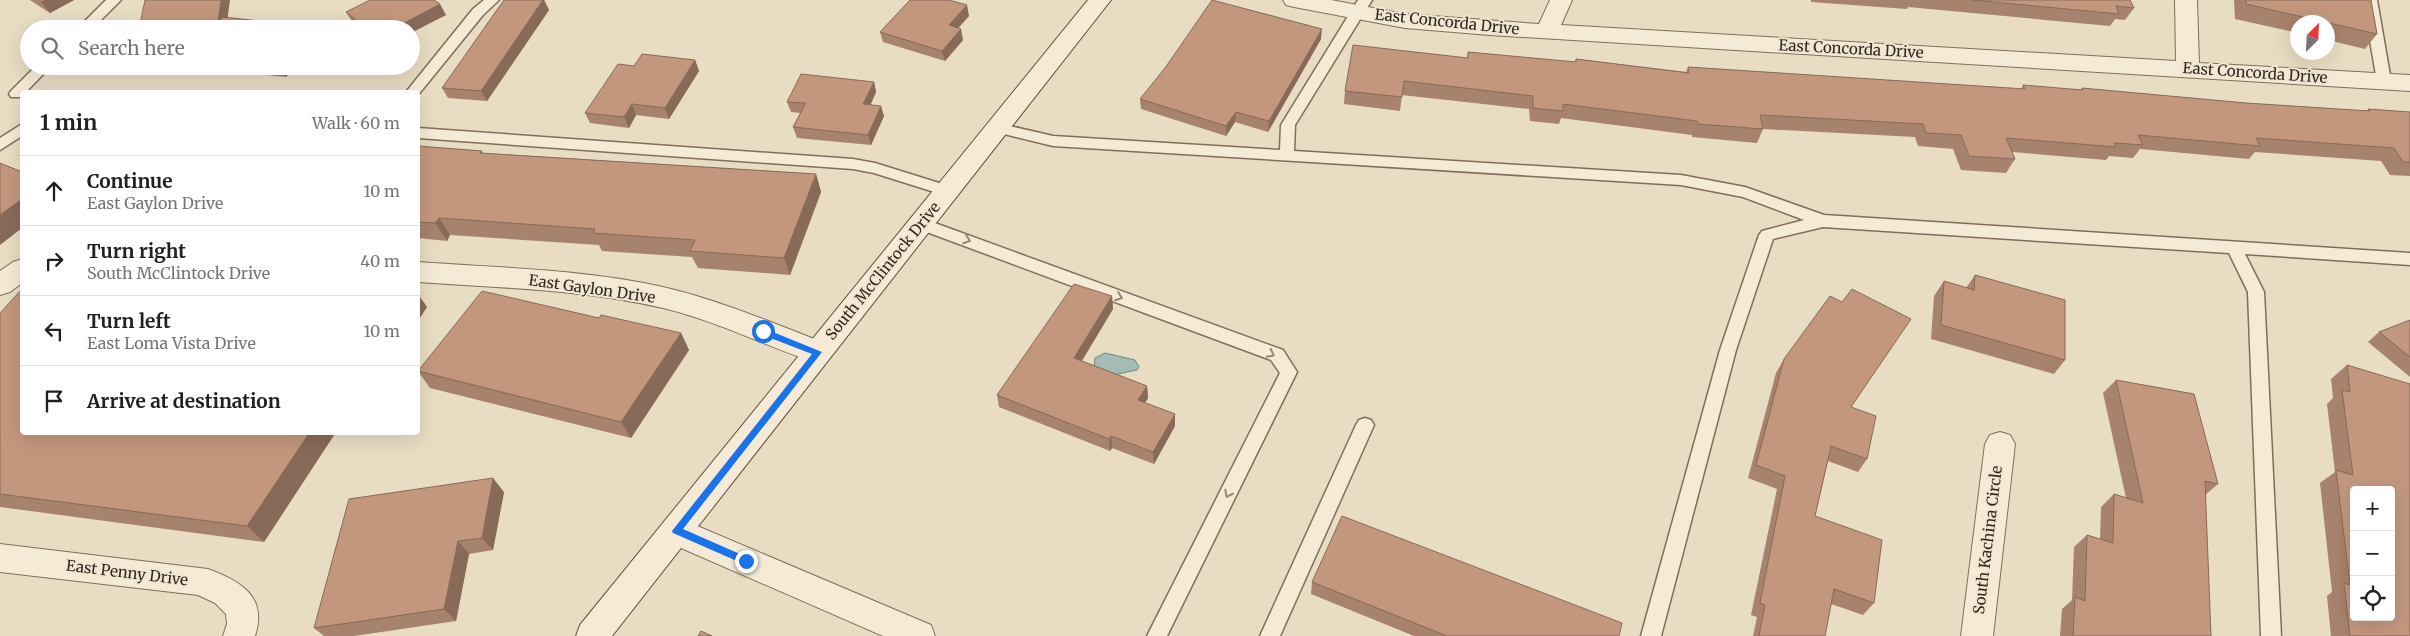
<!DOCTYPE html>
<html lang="en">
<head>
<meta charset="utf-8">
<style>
	body { margin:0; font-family:Merriweather,serif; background:#f6f6f6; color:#202124 }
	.controls { position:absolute; right:15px; bottom:15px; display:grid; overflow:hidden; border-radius:5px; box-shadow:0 5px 20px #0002 }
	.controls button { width:45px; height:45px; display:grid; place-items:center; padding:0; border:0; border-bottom:1px solid #e0e0e0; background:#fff; color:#202124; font:25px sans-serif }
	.compass { position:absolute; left:2290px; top:15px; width:45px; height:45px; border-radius:50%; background:#fff; box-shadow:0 5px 20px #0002; rotate:24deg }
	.stop { position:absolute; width:15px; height:15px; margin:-11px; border:4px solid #1a73e8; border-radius:50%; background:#fff }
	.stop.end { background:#1a73e8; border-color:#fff; box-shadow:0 1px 5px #0008 }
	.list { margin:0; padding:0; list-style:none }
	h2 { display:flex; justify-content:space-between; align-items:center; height:65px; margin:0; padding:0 20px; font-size:21px }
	h2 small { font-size:16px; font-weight:400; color:#757577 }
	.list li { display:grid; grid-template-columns:32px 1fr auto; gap:15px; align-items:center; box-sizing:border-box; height:70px; padding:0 20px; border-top:1px solid #e0e0e0 }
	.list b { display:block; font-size:19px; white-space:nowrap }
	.list p { margin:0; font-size:16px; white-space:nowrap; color:#757577 }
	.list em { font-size:16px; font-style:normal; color:#757577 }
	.icon { flex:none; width:28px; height:28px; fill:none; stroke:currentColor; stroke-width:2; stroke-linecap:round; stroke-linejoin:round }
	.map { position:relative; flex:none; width:2410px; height:636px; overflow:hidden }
	.search { position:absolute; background:#fff; box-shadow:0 5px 20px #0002; left:20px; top:20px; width:400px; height:55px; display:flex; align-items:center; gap:12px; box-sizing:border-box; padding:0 18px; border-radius:28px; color:#757577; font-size:19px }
	.panel { position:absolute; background:#fff; box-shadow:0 5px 20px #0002; left:20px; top:90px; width:400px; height:345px; border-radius:5px }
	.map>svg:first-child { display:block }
	.water { fill:#a4bcb4; stroke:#6d8880 }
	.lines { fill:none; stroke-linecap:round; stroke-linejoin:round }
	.lane-casing { stroke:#806e5c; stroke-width:3 }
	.street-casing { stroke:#806e5c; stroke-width:2 }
	.secondary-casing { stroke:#624f3f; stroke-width:2 }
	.lane { fill:#f4ead5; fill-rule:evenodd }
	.street { fill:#f4ead5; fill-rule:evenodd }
	.secondary { fill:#f4ead5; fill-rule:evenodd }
	.wall { fill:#a7826c }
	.shaded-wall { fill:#886a58 }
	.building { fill:#c2977d; stroke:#886a58; fill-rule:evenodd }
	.oneway { stroke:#93887a }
	.route { fill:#1a73e8 }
	.labels { text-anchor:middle; stroke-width:4; stroke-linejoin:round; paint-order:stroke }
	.street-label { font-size:15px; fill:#32271e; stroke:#f1e6d1 }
</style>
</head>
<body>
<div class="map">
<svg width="2410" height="636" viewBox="0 0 2410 636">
	<rect width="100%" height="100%" fill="#e8dcc3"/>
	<polygon class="water" points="1105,353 1135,360 1139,367 1137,370 1113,375 1094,367 1095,358"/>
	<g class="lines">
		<defs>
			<g id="lane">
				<polygon points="106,0 121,0 92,29 77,29"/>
				<polygon points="484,0 499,0 483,15 418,95 418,92 406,92 473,9"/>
				<polygon points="1358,0 1372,0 1295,125 1294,151 1681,175 1745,187 1824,215 2410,253 2410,265 2245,254 2264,292 2281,636 2261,636 2248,292 2229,253 1823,227 1773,239 1736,350 1661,636 1641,636 1720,350 1759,235 1762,231 1804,220 1743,197 1681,185 1053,146 992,131 990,128 997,123 1053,136 1280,150 1281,125"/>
				<polygon points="2363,0 2377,0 2391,81 2384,86 2377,81"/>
				<polygon points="36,66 51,66 26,92 22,92 21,97 11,97 9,94 11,91"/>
				<polygon points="22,124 22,136 0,150 0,138"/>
				<polygon points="418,128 853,159 875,163 952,187 954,191 952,195 947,196 874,173 853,169 418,138"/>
				<polygon points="921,218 1283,350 1297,372 1167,636 1147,636 1280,373 1271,360 916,228 913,224 916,220"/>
				<polygon points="1365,418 1371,420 1374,425 1280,636 1260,636 1356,425 1359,420"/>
			</g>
			<g id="street">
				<polygon points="1283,0 1331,0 1405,14 1539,24 1550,0 1572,0 1561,25 2176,61 2175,0 2197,0 2199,63 2410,75 2410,91 1490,35 1405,28 1294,7 1286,5"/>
				<polygon points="22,259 22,283 10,292 0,295 0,271 13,262"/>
				<path d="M418,262C499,268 583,269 663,287C719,300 773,323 827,344L831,352L827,360L817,363C765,346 717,321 663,308C583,289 499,288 418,282Z"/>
				<polygon points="2000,432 2010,435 2015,444 1993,636 1961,636 1985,444 1990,435"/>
				<polygon points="676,517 931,625 935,636 883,636 665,541 660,531 665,521"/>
				<path d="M0,544L208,569C240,581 268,596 255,636H223L227,624L226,614L215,603L198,595L0,572Z"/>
			</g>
			<polygon id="secondary" points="1088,0 1111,0 612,636 576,636 580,625"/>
		</defs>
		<use href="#lane" class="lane-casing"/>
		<use href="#street" class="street-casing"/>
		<use href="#secondary" class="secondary-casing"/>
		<use href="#lane" class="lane"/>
		<use href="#street" class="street"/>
		<use href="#secondary" class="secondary"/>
	</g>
	<g class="wall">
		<polygon points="30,0 74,0 50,13"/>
		<polygon points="504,0 544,0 549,10 487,101 448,98 442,88"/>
		<polygon points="1811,0 2130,0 2134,8 2125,20 2115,19 2110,26 1908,7 1907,9 1811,2"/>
		<polygon points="2234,0 2371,0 2377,34 2365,49 2328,40 2328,22 2298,22 2298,33 2235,19"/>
		<polygon points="346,12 446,15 411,29 360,29 353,23"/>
		<polygon points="969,16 958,28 963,40 945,61 883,42 880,32"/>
		<polygon points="1321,39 1268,132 1235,122 1226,136 1141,109 1140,99"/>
		<polygon points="1468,52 1575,62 1576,59 1686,72 1688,67 2021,89 2023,85 2081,90 2082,88 2246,103 2367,111 2368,109 2410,112 2410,176 2390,175 2381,161 2255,152 2249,159 2140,149 2133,158 2109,156 2106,160 2012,152 2015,159 2006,173 1961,170 1953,149 1918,146 1915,137 1763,129 1757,143 1692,137 1692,135 1561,118 1559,124 1530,121 1529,109 1402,95 1400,111 1344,104 1345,91 1467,58"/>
		<polygon points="695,60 699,71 669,119 636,115 629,128 590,123 585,113 634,66"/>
		<polygon points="214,66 296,66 286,77 218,70 215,66"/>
		<polygon points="874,82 876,92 871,104 884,116 871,145 797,138 793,127 800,113 791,112 787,102"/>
		<polygon points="418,146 482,151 483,153 816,174 821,192 790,275 698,268 692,257 602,251 599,245 450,235 447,241 418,238"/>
		<polygon points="1975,275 2065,360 2054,374 1931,339 1934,296 1944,281 1966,288"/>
		<polygon points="1112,296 1113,309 1082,361 1147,386 1148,398 1145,403 1175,414 1175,426 1154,464 1112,448 1110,451 999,407 997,395"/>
		<polygon points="0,313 22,432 336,432 264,542 0,507"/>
		<polygon points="2410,320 2410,377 2368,342 2379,332"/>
		<polygon points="681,333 689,350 631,438 430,388 418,371"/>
		<polygon points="1784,359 1851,408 1867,459 1858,472 1828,461 1815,516 1874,603 1863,615 1831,604 1825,636 1753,636 1757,617 1751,615 1777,489 1748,478 1776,373"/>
		<polygon points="2347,365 2410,636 2331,636 2327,596 2332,592 2320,483 2335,472 2327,404 2333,398 2331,379"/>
		<polygon points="2116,380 2218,484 2205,495 2211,636 2060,636 2062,609 2072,600 2074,547 2087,535 2100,539 2101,507 2114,494 2126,498 2103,393"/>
		<polygon points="504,492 493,550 469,554 456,621 354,636 324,636 314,628"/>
		<polygon points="1312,582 1619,636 1414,636 1311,594"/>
	</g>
	<g class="shaded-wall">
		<polygon points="45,0 74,0 50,13 41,2"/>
		<polygon points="221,0 230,0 226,29 218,22"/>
		<polygon points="543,0 544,0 549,10 487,101 481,91"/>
		<polygon points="440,4 446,15 411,33 411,29 393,29"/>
		<polygon points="967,5 969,16 951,36 949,25"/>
		<polygon points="216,24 220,29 192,29"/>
		<polygon points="961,29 963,40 945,61 942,51"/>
		<polygon points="1322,29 1321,39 1268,132 1269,121"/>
		<polygon points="695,60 699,71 669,119 665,108"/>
		<polygon points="279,66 296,66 286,77 279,67"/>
		<polygon points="874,82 876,92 866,114 863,104"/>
		<polygon points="632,104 636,115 629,128 624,117"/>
		<polygon points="881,106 884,116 871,145 868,135"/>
		<polygon points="1236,112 1235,122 1226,136 1226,126"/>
		<polygon points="816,174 821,192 790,275 784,258"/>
		<polygon points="22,199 22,228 0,245 0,215"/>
		<polygon points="439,218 450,235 447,241 435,223"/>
		<polygon points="418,294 427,307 418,321"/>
		<polygon points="1112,296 1113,309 1076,370 1074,358"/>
		<polygon points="681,333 689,350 631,438 621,422"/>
		<polygon points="1147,386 1148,398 1139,412 1138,400"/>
		<polygon points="1175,414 1175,426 1154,464 1153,452"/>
		<polygon points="310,432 336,432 264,542 247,526"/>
		<polygon points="1111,436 1112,448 1110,451 1109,439"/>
		<polygon points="493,478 504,492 493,550 482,538"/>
		<polygon points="458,541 469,554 456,621 444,609"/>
	</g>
	<g class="building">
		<polygon points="145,0 221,0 218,22 223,17 315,27 313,29 211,29 216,24 192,29 139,29"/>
		<polygon points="370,0 434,0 440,4 393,29 367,29 346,12"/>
		<polygon points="504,0 543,0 481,91 442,88"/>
		<polygon points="910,0 949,0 967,5 949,25 961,29 942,51 880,32"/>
		<polygon points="1212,0 1322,29 1269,121 1236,112 1226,126 1140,99 1165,68"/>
		<polygon points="1973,0 2130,0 2134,8 2116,6 2119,14"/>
		<polygon points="2246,0 2371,0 2377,34 2246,4"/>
		<polygon points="1353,45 1468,58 1468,52 1576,62 1576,59 1689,73 1688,67 2025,89 2023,85 2083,90 2082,88 2246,103 2370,111 2368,109 2410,112 2410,162 2403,162 2394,148 2256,138 2260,146 2138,135 2143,145 2114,143 2116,147 2006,138 2015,159 1969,156 1961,135 1926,133 1923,124 1760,115 1763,129 1698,124 1697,121 1563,104 1563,111 1533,108 1533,96 1404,81 1402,97 1345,91"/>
		<polygon points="642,54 695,60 665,108 632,104 624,117 585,113 618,64 634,66"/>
		<polygon points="801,74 874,82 863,104 881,106 868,135 793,127 806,103 787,102"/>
		<polygon points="418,146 482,151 480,153 816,174 784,258 690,251 695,240 593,233 595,229 439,218 435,223 418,222"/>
		<polygon points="0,163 22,172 22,199 0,215"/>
		<polygon points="1975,275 2065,300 2065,360 1941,325 1944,281 1974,290"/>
		<polygon points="1074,284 1112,296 1074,358 1147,386 1138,400 1175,414 1153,452 1111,436 1109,439 997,395"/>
		<polygon points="22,289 22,432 310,432 247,526 0,494 0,313"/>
		<polygon points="1852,289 1911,319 1851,407 1876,416 1867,459 1831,446 1815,516 1882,540 1874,603 1834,589 1825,636 1759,636 1765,605 1760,603 1785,476 1756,465 1784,359 1830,296 1842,302"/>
		<polygon points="482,291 599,318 601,315 681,333 621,422 418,371"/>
		<polygon points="2410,320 2410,357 2379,332"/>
		<path d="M2347,365L2410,384V636H2350L2344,583L2350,585L2336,470L2353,475L2342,390L2350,392ZM2354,490H2391V617H2354Z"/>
		<polygon points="2116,380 2194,394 2218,484 2205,481 2211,636 2073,636 2075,597 2085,601 2087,535 2113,543 2114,494 2143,503"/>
		<polygon points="493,478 482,538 458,541 444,609 314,628 349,499"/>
		<polygon points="1342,516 1622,623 1619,636 1447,636 1312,582"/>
		<polygon points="701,631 712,636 698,636"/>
	</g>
	<defs><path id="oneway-chevron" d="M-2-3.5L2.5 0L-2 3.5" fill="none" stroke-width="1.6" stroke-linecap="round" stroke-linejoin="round" transform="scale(1.25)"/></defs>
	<g class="oneway">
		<use href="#oneway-chevron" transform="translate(967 240) rotate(20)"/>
		<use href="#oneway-chevron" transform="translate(1119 297) rotate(20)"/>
		<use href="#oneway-chevron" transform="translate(1271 354) rotate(27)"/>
		<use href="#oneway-chevron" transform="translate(1228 494) rotate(117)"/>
	</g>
	<polygon class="route" points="763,328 822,352 683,529 749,558 750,561 746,565 673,533 672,531 812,354 760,334 760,329"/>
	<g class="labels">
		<g class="street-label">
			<text transform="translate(1447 22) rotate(6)" y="5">East Concorda Drive</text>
			<text transform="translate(1851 49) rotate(3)" y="5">East Concorda Drive</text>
			<text transform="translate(2255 73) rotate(4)" y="5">East Concorda Drive</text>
			<text transform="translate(883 271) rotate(-51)" y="5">South McClintock Drive</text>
			<text transform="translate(592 289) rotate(8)" y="5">East Gaylon Drive</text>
			<text transform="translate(1988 540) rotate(-83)" y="5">South Kachina Circle</text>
			<text transform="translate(127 573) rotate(7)" y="5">East Penny Drive</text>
		</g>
	</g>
</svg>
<div class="controls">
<button>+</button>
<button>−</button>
<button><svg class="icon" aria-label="locate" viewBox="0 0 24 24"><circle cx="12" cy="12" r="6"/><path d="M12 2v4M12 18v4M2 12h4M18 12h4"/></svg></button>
</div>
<svg class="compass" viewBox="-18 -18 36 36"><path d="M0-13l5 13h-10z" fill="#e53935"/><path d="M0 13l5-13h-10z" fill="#757577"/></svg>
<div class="stop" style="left:763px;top:331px"></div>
<div class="stop end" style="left:746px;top:561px"></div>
<div class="search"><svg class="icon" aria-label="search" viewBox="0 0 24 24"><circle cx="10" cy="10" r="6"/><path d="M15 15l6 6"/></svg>Search here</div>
<section class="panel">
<h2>1 min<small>Walk · 60 m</small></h2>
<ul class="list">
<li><svg class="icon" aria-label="ahead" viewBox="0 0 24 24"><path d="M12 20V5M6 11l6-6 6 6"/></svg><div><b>Continue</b><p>East Gaylon Drive</p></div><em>10 m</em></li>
<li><svg class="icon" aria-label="right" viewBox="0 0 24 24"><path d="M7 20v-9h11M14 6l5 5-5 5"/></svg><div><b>Turn right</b><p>South McClintock Drive</p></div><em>40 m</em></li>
<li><svg class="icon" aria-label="left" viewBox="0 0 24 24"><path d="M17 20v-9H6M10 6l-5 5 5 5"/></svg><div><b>Turn left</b><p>East Loma Vista Drive</p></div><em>10 m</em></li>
<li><svg class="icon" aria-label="arrive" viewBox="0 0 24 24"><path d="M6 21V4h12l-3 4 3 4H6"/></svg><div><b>Arrive at destination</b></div></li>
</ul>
</section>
</div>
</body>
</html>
